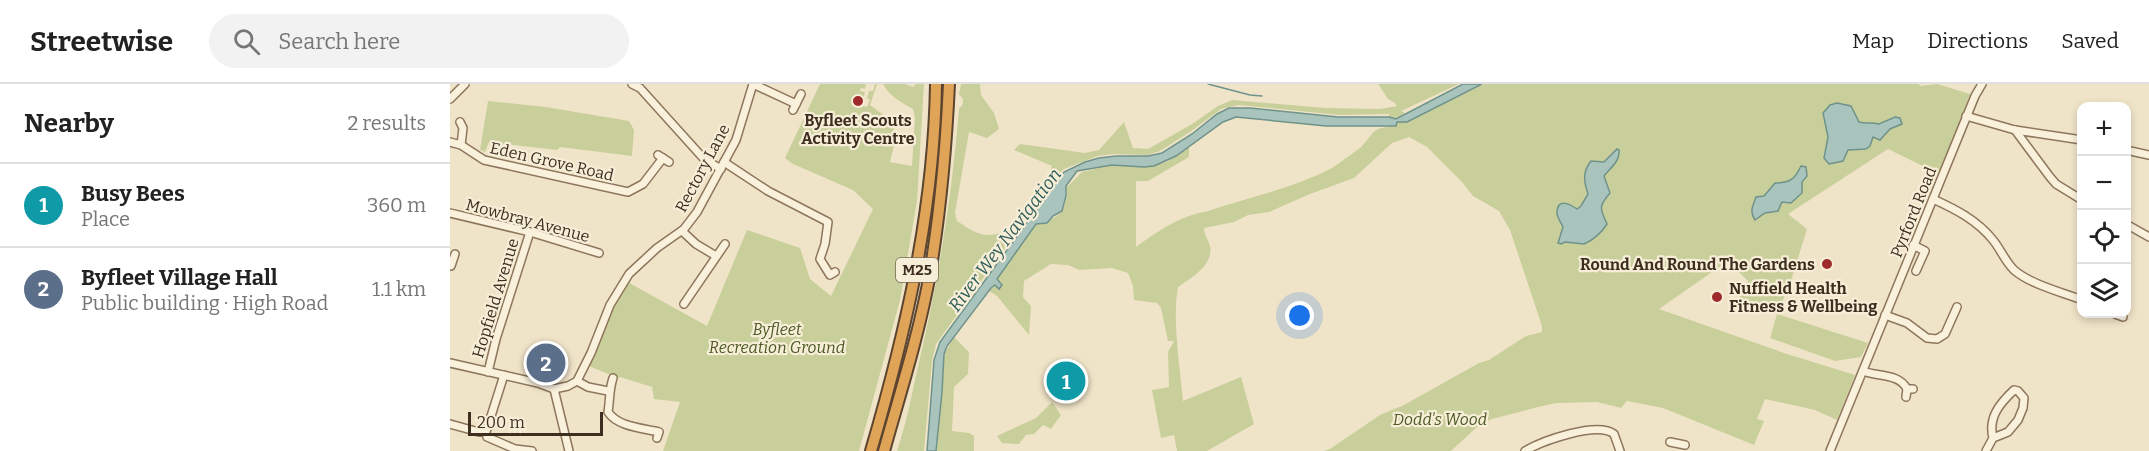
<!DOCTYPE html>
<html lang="en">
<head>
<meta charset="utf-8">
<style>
	body { margin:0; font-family:Bitter,serif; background:#f2f2f2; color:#222 }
	.controls { position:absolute; right:18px; top:18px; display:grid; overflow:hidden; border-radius:12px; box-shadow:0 3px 9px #0003 }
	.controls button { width:54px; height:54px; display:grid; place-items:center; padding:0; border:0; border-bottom:2px solid #e0e0e0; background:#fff; color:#222; font:30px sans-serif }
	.scale { position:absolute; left:18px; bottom:15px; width:135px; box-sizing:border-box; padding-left:6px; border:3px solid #3d2e20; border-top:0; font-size:16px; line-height:21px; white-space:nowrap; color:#3d2e20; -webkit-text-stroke:4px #f7eed8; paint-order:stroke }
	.you { position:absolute; left:850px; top:232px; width:21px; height:21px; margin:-15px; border:4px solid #fff; border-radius:50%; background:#1a73e8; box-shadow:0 0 0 9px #1a73e833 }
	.badge { display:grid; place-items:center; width:39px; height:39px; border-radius:50%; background:#9e2a2b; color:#fff; font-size:20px; font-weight:700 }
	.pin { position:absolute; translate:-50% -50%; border:3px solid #fff; box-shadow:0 2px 6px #0006 }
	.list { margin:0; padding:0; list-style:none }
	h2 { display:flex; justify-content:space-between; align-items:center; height:78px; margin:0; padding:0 24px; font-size:26px }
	h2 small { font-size:20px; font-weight:400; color:#767676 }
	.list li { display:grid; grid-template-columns:39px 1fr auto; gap:18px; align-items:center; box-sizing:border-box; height:84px; padding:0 24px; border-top:2px solid #e0e0e0 }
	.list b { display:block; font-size:22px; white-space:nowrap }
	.list p { margin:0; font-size:20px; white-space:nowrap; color:#767676 }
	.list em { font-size:20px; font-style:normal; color:#767676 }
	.icon { flex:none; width:33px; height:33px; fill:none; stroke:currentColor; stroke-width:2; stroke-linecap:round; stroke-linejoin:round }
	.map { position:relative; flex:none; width:1699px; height:367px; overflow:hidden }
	header { display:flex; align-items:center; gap:36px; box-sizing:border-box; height:84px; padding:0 30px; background:#fff; border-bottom:2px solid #e0e0e0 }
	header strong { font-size:28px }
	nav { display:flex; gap:33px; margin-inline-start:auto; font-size:21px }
	.search { width:420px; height:54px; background:#f2f2f2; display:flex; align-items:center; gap:15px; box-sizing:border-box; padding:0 21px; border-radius:33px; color:#767676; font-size:22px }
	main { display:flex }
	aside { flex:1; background:#fff }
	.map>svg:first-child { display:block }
	.green { fill:#c9cf9b }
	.water { fill:#a9c4bc; stroke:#6f938a; stroke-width:1.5 }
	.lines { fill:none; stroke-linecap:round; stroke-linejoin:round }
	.stream { stroke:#6f938a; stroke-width:1.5 }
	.minor-casing { stroke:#8d765c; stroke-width:10 }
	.highway-casing { stroke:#5b4430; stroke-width:14 }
	.minor { stroke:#faf1dc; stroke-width:7 }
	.highway { stroke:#e0a458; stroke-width:10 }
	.poi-dot { fill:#9e2a2b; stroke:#f7eed8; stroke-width:2 }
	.labels { text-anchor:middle; stroke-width:4.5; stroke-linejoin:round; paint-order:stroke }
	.shield { fill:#f7eed8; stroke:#756857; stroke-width:1.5 }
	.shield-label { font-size:15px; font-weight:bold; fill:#3d2e20 }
	.poi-label { font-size:16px; font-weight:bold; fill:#3d2e20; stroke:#f7eed8 }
	.street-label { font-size:16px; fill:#3d2e20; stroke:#f7eed8 }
	.park-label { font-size:16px; font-style:italic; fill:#4d5a26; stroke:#f7eed8 }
	.water-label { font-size:18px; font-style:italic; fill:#2f5d5a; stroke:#f7eed8 }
</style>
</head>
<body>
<header>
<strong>Streetwise</strong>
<div class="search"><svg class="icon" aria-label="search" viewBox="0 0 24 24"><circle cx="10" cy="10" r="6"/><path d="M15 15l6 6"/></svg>Search here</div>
<nav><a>Map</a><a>Directions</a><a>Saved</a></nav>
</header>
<main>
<aside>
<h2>Nearby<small>2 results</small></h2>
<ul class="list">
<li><span class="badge" style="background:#0f9aa8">1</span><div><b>Busy Bees</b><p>Place</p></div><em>360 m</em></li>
<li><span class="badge" style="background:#5c6f8a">2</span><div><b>Byfleet Village Hall</b><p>Public building · High Road</p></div><em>1.1 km</em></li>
</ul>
</aside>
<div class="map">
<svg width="1699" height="367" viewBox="0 0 1699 367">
	<rect width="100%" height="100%" fill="#f0e4c8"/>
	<g class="green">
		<path d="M370,0H416L415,5L411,4L410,7L415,8L411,25L413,22L417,23L420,16L417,14L419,7H423L425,0H427L420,21L445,39L442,56L445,57L440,78L462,82L465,34L463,25C452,19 439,12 433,0H455L463,3L466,0H474L467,117L450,216L409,367H213L230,318L204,315L202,303L170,293L168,294L139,282L160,226L176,196L183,201L257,242L297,146L350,164L360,195L381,212L423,125L403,106L343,80L335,74Z"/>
		<path d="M511,0H530L531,11L544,29L549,45L537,54L519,48L505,129L507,137C515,142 527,151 537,151C571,152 591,108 602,82L564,66L570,60L635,69L649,66L674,38L683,64L698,65L742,40L768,22L782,16L876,24L930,25L947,22L945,19L938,15L928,0H1009L951,27L955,29L946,35L939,33V30L889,31L789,21L771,25L740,48L710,67L698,71L664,70L648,72L614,85L608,90L486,260L482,277L474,367H447C457,338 462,308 469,278C489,194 502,111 509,25L513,20V15L509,10Z"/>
		<path d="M1034,0H1469L1470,2L1487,0L1520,10L1489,90L1438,65L1338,130L1357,145L1341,197L1327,230L1418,259L1411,273L1385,277L1320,254L1327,230L1299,220L1288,211L1298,197L1278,177L1209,225L1334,269L1405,291L1387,336L1365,326L1315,315L1307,335L1314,337L1304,361L1213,324L1177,317L1171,324L1147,318L1107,319L1092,322L1042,335L1028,342L1001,367H874L880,365L930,331L954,321L1029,279L1039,276L1076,252L1092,248V242L1060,146L1049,127L1023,112L1012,98L977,63L959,53L942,59L904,94L860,110L819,128L798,131L784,138L754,144C754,151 758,155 760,162C764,181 741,194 728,203C722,236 730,282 733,317L791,293L804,340L757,367H727L724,351L711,354L702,306L719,303L718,268L724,257H718L711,224L707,219L684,216L683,202L678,189L662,184L629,186L618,181L601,180L574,197L573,213L581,222L579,251L547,212L539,207L545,201L549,205L552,201L547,195L586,140C608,136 618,126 617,103L632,88L662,81L700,83L718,77L739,63V73L698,97H686V163C709,146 730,132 758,127C798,114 846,103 882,84C885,82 911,64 912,62C926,46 922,44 946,42L947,38H957Z"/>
		<polygon points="38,17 96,23 179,37 184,46 182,72 110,63 107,66 39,58 35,68 30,66"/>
		<polygon points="504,253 519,268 518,290 504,303 502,347 519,349 524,352 524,367 486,367 494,270"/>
		<polygon points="602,318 611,331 601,345 593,341 584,350 576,351 569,360 552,359 547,352 586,334"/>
	</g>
	<g class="water">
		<polygon points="1013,0 1032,0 957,38 947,38 946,42 876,42 786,33 773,38 726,72 704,82 694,83 662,81 627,87 616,102 616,112 612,127 603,132 597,139 586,140 547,195 552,201 549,205 545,201 541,204 497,262 494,270 492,308 486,367 477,367 484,276 490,258 614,88 635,78 649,74 666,72 698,72 712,69 742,50 767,30 779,24 800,24 888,33 939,33 946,35"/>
		<path d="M1387,19L1401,22L1409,38C1416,40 1422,38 1429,40L1445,33L1450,34L1452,40L1440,45L1430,56L1423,53L1420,62L1416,65L1398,66L1393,77L1379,80L1374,74L1378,53L1373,29L1380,21Z"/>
		<path d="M1167,65L1169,66C1170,78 1160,84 1154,92L1160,109C1148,123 1150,124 1157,140C1152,148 1143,156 1134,160L1115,158L1111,160L1108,159L1113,143C1111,138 1106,132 1107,128C1108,113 1121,121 1127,125L1131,122L1138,110C1134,98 1132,88 1141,77L1154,78Z"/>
		<path d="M1351,82L1356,83L1357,92L1352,98V109L1341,119L1332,118L1328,127L1315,129L1305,136C1299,127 1303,122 1306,113L1314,112L1325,99C1340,99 1345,95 1351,82Z"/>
	</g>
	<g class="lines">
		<polyline class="stream" points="758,0 800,11 812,12"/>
		<defs>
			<g id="minor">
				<polyline points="182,0 190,4 254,75 271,85"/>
				<polyline points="303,0 346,20"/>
				<polyline points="0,15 15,0"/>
				<polyline points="343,26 351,10"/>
				<polyline points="1516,32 1565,46 1632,56"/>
				<polyline points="10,38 13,44 11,61"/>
				<polyline points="1565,46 1600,93 1606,100 1632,116"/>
				<polyline points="0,58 11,61 34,76 178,108 193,100 213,74"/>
				<polyline points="1676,66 1699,71"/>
				<polyline points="208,71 219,78"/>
				<polyline points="274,78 318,107 378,138 375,160 370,175 380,191 385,188"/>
				<path d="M1483,115C1505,125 1527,136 1543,156C1551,166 1555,177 1564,186C1580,200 1611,208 1632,216"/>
				<polyline points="0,129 80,148 149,169"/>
				<polyline points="1676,140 1699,153"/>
				<polyline points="232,147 246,160 266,172"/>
				<polyline points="1463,161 1475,167 1466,187"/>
				<polyline points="1,182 5,170"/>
				<polyline points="234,220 275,160"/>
				<polyline points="1665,230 1673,233"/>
				<polyline points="1435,231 1457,239 1477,254 1487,255 1495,250 1507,223"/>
				<polyline points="0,279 88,299 104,305 119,367"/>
				<path d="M1413,287C1427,293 1449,289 1457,305"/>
				<polyline points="38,288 46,255 80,148"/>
				<path d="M163,294C159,306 160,316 158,328C168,343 192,344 209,348L207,354"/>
				<polyline points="127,297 138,303 158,307"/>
				<polyline points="104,305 118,302 127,297 141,269 160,221 179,190 207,164 234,145 247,128 286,56 303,0"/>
				<polyline points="1456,313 1457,305 1463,305"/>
				<polyline points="0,340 29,348 36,348 54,291"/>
				<polyline points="37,353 65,365 82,367"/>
				<polyline points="1220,358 1235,361"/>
				<path d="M1075,367C1092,357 1147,337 1164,350L1170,367"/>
				<polyline points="1380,367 1525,12 1532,0"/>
				<path d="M1536,367L1543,354L1558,348L1568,336L1573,324L1574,314L1568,307L1564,306C1549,320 1538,334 1543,354"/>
			</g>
			<g id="highway">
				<path d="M421,367C456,247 484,126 486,0"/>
				<path d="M434,367C450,310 468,253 479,195C490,131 496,65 499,0"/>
			</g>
		</defs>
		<use href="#minor" class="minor-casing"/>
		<use href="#highway" class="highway-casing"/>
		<use href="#minor" class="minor"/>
		<use href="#highway" class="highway"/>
	</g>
	<g class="poi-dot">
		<circle cx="408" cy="17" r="6"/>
		<circle cx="1377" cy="180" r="6"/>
		<circle cx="1267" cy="213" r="6"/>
	</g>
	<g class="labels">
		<rect class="shield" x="446" y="174" width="42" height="24" rx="4.5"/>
		<g class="shield-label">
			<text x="467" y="191">M25</text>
		</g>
		<g class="poi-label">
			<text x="408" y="42">Byfleet Scouts<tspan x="408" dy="18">Activity Centre</tspan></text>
			<text x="1365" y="186" text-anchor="end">Round And Round The Gardens</text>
			<text x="1279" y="210" text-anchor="start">Nuffield Health<tspan x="1279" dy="18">Fitness &amp; Wellbeing</tspan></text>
		</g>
		<g class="street-label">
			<text transform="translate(102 77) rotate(13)" y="6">Eden Grove Road</text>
			<text transform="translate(252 84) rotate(-62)" y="6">Rectory Lane</text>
			<text transform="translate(1463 128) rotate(-68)" y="6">Pyrford Road</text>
			<text transform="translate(78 136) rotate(15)" y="6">Mowbray Avenue</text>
			<text transform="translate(45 214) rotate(-73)" y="6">Hopfield Avenue</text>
		</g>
		<g class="park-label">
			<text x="327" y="251">Byfleet<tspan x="327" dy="18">Recreation Ground</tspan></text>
			<text x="990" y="341">Dodd's Wood</text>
		</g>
		<g class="water-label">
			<text transform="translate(555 156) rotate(-53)" y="6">River Wey Navigation</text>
		</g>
	</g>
</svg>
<div class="controls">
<button>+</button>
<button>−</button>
<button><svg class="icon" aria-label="locate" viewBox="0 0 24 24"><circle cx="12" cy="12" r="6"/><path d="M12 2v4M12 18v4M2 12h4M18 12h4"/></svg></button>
<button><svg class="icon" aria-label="layers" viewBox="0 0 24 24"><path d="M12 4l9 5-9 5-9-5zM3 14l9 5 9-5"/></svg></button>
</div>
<div class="scale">200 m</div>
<div class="you"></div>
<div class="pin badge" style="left:616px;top:297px;background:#0f9aa8">1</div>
<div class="pin badge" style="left:96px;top:279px;background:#5c6f8a">2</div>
</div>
</main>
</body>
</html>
